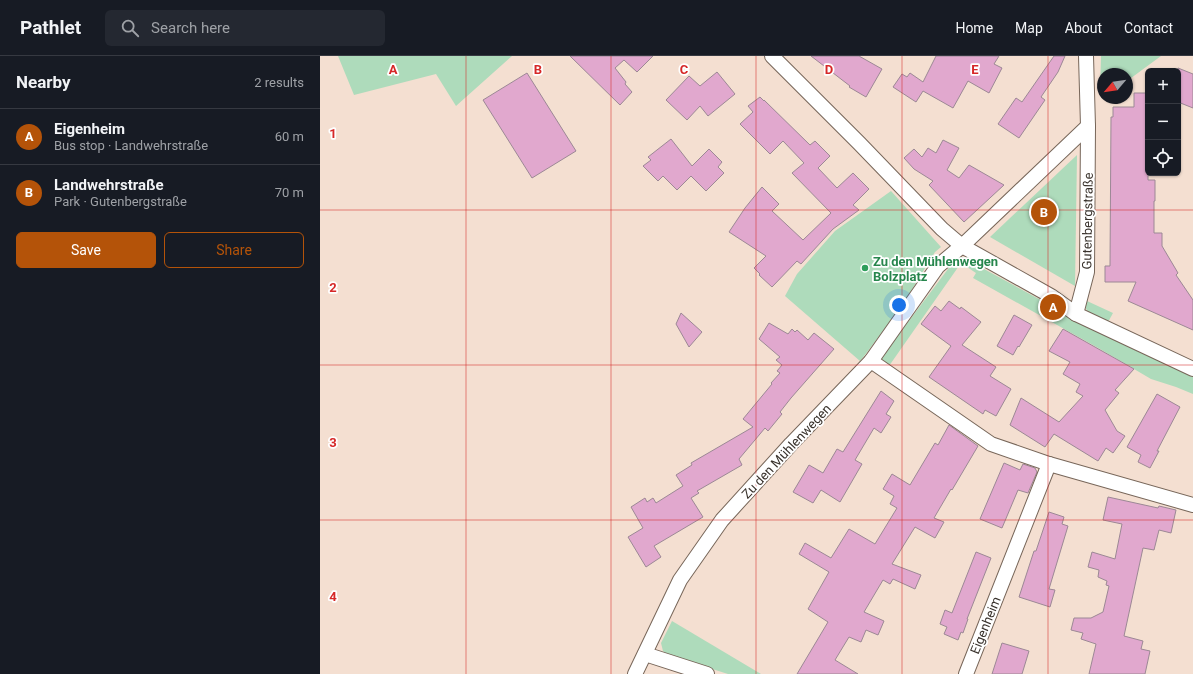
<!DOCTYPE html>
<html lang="en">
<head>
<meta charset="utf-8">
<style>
	body { margin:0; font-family:Roboto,sans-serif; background:#242831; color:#f1f3f6 }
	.controls { position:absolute; right:12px; top:12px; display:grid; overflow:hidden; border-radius:6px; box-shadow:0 1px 3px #0004 }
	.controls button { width:36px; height:36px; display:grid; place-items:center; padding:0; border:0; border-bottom:1px solid #363941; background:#171b24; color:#f1f3f6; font:20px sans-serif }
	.compass { position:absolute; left:777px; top:12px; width:36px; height:36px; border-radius:50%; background:#171b24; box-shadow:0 1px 3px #0004; rotate:241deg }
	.you { position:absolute; left:579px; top:249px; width:14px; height:14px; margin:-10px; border:3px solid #fff; border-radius:50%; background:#1a73e8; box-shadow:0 0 0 6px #1a73e833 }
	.badge { display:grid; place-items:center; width:26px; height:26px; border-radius:50%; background:#b45309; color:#fff; font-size:13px; font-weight:700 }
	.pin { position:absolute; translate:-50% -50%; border:2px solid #fff; box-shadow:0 1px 4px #0006 }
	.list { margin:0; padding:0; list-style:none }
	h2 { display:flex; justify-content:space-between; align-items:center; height:52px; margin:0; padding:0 16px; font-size:17px }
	h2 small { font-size:13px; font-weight:400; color:#9ea1a6 }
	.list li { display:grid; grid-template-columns:26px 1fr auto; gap:12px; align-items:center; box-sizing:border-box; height:56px; padding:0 16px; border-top:1px solid #363941 }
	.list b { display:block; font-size:15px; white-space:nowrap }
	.list p { margin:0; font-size:13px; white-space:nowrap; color:#9ea1a6 }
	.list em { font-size:13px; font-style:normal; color:#9ea1a6 }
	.actions { display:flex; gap:8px; padding:12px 16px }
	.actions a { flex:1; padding:9px 0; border:1px solid #b45309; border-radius:6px; text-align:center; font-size:14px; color:#b45309 }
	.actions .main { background:#b45309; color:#fff }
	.icon { flex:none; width:22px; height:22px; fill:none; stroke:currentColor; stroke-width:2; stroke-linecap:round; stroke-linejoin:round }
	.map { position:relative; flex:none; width:873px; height:618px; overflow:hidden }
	header { display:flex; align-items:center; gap:24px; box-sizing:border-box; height:56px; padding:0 20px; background:#171b24; border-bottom:1px solid #363941 }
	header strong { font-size:19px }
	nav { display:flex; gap:22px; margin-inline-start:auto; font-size:14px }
	.search { width:280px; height:36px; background:#242831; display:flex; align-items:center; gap:10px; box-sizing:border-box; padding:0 14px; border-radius:6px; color:#9ea1a6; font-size:15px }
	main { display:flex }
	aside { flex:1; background:#171b24 }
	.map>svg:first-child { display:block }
	.green { fill:#aedbbb }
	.building { fill:#e1a8ce; stroke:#9c8895 }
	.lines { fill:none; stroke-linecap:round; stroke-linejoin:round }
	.minor-casing { stroke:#776659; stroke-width:16 }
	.minor { stroke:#fff; stroke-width:14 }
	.grid { fill:none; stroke:#d62828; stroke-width:1; stroke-opacity:0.55 }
	.leisure-dot { fill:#2e9e5b; stroke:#fff; stroke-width:1.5 }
	.labels { text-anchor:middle; stroke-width:3.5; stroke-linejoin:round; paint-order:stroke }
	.street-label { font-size:13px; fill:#39322c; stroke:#fff }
	.leisure-label { font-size:13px; font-weight:bold; fill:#27864d; stroke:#fff; text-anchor:start }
	.grid-label { font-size:13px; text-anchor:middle; font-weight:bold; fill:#d62828; stroke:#fff; stroke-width:3.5; stroke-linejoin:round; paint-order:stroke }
</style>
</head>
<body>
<header>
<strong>Pathlet</strong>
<div class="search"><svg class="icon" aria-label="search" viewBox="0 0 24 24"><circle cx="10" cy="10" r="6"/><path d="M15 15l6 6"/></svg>Search here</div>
<nav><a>Home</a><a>Map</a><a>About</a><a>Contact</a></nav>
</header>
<main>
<aside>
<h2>Nearby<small>2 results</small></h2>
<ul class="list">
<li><span class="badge">A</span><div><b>Eigenheim</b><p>Bus stop · Landwehrstraße</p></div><em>60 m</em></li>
<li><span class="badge">B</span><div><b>Landwehrstraße</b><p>Park · Gutenbergstraße</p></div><em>70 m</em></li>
</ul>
<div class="actions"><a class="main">Save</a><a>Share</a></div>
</aside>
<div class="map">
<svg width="873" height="618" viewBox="0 0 873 618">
	<rect width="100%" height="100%" fill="#f4dfd1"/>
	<g class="green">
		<polygon points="18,0 192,0 136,50 116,18 34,39"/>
		<polygon points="781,0 841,0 807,25 807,18 783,18 783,37 780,37"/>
		<polygon points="757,99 755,230 670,181"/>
		<polygon points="571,135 621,191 615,196 583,248 545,299 540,305 465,240 477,218 515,175"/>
		<polygon points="635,201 642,201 739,254 821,297 873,319 873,338 856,331 831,323 780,293 653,222 656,217 641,207 569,310 561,302 631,209"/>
		<polygon points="767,245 793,257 787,268 768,256 765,251"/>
		<polygon points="352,565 441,618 408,618 348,599 343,595 341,587"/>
	</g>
	<g class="building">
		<polygon points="250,0 333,0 317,16 304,4 295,12 306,26 305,28 312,36 300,49"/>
		<polygon points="491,0 539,0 562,13 546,41 529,31 530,30"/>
		<polygon points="616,0 679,0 674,8 682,12 669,37 648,25 633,52 603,35 596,46 573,31 582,18 587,21 590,17 603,26"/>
		<polygon points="734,0 745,0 738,16 721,41 725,44 699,82 678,68 696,42 702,46"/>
		<polygon points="858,12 873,18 873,52 858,46"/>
		<polygon points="397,16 415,38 388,60 380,50 367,64 346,44 369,20 380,30"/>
		<polygon points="207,17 256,95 212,122 163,44"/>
		<polygon points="814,37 828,37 828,124 835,124 835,145 834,145 834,177 842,177 842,190 858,217 856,219 873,244 873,274 808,245 816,226 785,226 785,210 790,210 791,61 793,61 793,51 814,51"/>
		<polygon points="440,41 444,45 444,44 490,89 495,85 510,100 498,112 517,132 533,117 549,133 533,149 539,154 513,173 481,208 477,205 452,231 439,219 440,218 434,212 446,200 409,176 425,152 442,131 459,148 452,155 483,184 511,157 472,117 484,107 463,85 450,98 420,68 433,56 428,50"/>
		<polygon points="351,83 372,110 389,93 402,106 398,111 404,117 386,135 371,120 357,134 343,120 338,125 323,110 331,104 328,101"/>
		<polygon points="623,84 639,92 627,114 639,122 649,109 684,129 644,166 609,129 613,125 594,113 584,102 594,93 602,101 608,92 616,97"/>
		<polygon points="629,245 640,253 641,251 661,266 642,289 676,311 670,320 691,333 676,360 665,354 663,358 609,321 631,290 601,268 615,250 621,255"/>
		<polygon points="361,257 382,276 369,291 356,268"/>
		<polygon points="694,259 712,269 699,291 698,290 693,299 677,290"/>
		<polygon points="449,267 468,278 472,273 475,276 477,274 488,284 494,277 514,293 471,342 460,356 462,358 448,375 445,372 419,403 422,409 377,435 379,437 371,442 383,461 334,490 341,501 326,511 308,481 323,472 311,451 325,442 327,446 333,442 336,447 363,430 356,419 372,409 371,407 433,371 423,363 452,328 451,327 460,317 457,315 462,309 456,304 460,301 439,283"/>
		<polygon points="743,273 814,313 795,334 799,337 785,354 797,375 805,380 793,397 786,392 778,405 734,378 725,391 690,369 701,342 739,366 763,340 756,336 760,328 743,318 750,306 729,295"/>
		<polygon points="561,335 574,345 566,358 571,361 561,377 554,372 535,404 542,408 520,446 501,434 493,447 473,436 489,409 503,417 517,393 523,396"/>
		<polygon points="837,338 860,351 837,395 839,395 830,412 818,406 821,399 807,391"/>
		<polygon points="629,369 658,390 632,434 631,433 614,462 624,466 615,482 595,471 572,508 601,519 595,533 573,523 570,528 563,524 544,556 564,565 558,579 546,574 541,586 529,581 515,604 538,618 477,618 508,566 488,553 509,516 479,498 485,487 511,502 529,473 555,488 577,452 570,448 574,440 563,433 572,418 590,429 615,387 618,389"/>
		<polygon points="684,407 700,414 703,408 715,412 717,416 708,437 698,434 682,472 660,463"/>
		<polygon points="788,441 838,452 839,450 856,454 851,477 839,474 834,494 823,492 804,580 823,585 821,593 830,595 825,618 769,618 776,588 761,583 763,577 751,574 754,562 771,562 783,556 789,530 786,529 787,525 778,521 779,514 768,511 772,496 795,503 802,468 783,464"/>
		<polygon points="729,456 744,461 742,468 748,470 729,533 735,534 730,551 699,541 714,495 716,495"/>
		<polygon points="656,496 671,502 647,563 648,563 643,577 641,576 638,584 624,578 627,571 620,568 625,554 632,557"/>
		<polygon points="682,587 709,595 702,618 672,618"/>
	</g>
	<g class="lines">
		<defs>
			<g id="minor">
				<polyline points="452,0 539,87 622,173 642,190 731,240 756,258 873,313"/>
				<polyline points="756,258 767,216 768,70 766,0"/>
				<polyline points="551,305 671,388 729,408 873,449"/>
				<polyline points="325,598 387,618"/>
				<polyline points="315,618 360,524 402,464 471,388 551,305 618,210 642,190 768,70"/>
				<polyline points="646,618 729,408"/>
			</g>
		</defs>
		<use href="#minor" class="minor-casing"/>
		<use href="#minor" class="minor"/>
	</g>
	<path class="grid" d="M146,0V618M291,0V618M436,0V618M582,0V618M728,0V618M0,154H873M0,309H873M0,464H873"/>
	<circle class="leisure-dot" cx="545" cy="212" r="4"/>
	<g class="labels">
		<g class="street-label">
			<text transform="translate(767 165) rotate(-89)" y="5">Gutenbergstraße</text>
			<text transform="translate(466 395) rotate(-47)" y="5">Zu den Mühlenwegen</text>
			<text transform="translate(665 569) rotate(-68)" y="5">Eigenheim</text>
		</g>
		<g class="leisure-label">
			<text x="553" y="210">Zu den Mühlenwegen<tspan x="553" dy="15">Bolzplatz</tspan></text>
		</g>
	</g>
	<g class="grid-label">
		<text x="73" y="18">A</text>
		<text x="218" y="18">B</text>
		<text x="364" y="18">C</text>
		<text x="509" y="18">D</text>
		<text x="655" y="18">E</text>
		<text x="13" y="82">1</text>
		<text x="13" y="236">2</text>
		<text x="13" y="391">3</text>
		<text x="13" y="545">4</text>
	</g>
</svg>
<div class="controls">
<button>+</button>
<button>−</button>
<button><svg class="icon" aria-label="locate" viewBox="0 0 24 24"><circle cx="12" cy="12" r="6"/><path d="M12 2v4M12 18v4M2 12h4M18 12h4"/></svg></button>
</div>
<svg class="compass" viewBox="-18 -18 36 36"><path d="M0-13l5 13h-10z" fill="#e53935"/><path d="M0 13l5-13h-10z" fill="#9ea1a6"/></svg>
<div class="you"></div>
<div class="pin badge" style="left:733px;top:251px">A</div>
<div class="pin badge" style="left:724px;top:156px">B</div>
</div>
</main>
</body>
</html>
